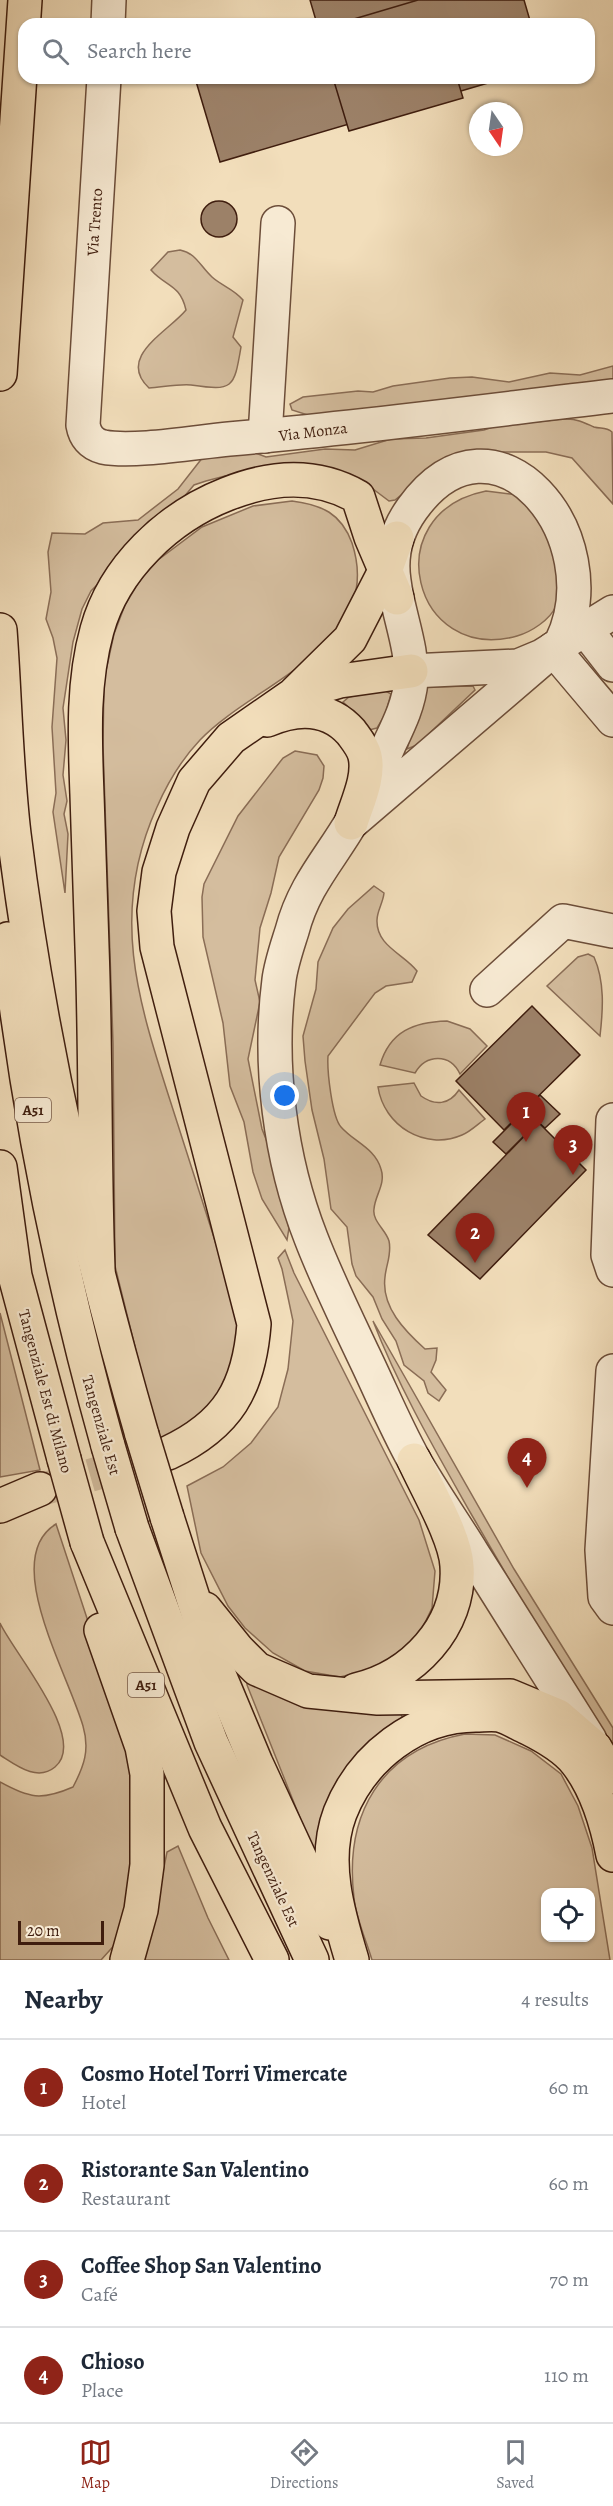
<!DOCTYPE html>
<html lang="en">
<head>
<meta charset="utf-8">
<style>
	body { margin:0; font-family:Alegreya,serif; background:#f6f6f7; color:#1f2937 }
	.controls { position:absolute; right:18px; bottom:18px; display:grid; overflow:hidden; border-radius:12px; box-shadow:0 2px 4px #0004 }
	.controls button { width:54px; height:54px; display:grid; place-items:center; padding:0; border:0; border-bottom:2px solid #e0e1e3; background:#fff; color:#1f2937; font:30px sans-serif }
	.compass { position:absolute; left:469px; top:102px; width:54px; height:54px; border-radius:50%; background:#fff; box-shadow:0 2px 4px #0004; rotate:167deg }
	.scale { position:absolute; left:18px; bottom:15px; width:86px; box-sizing:border-box; padding-left:6px; border:3px solid #3f1d0e; border-top:0; font-size:16px; line-height:21px; white-space:nowrap; color:#3f1d0e; -webkit-text-stroke:4px #f7ead3; paint-order:stroke }
	.you { position:absolute; left:285px; top:1096px; width:21px; height:21px; margin:-15px; border:4px solid #fff; border-radius:50%; background:#1a73e8; box-shadow:0 0 0 9px #1a73e833 }
	.badge { display:grid; place-items:center; width:39px; height:39px; border-radius:50%; background:#8f2418; color:#fff; font-size:20px; font-weight:700 }
	.pin { position:absolute; translate:-50% -50px; filter:drop-shadow(0 2px 3px #0008) }
	.pin::after { content:''; position:absolute; top:32px; width:21px; height:18px; background:inherit; clip-path:polygon(0 0,100% 0,50% 100%) }
	.list { margin:0; padding:0; list-style:none }
	h2 { display:flex; justify-content:space-between; align-items:center; height:78px; margin:0; padding:0 24px; font-size:26px }
	h2 small { font-size:20px; font-weight:400; color:#747a83 }
	.list li { display:grid; grid-template-columns:39px 1fr auto; gap:18px; align-items:center; box-sizing:border-box; height:96px; padding:0 24px; border-top:2px solid #e0e1e3 }
	.list b { display:block; font-size:22px; white-space:nowrap }
	.list p { margin:0; font-size:20px; white-space:nowrap; color:#747a83 }
	.list em { font-size:20px; font-style:normal; color:#747a83 }
	.icon { flex:none; width:33px; height:33px; fill:none; stroke:currentColor; stroke-width:2; stroke-linecap:round; stroke-linejoin:round }
	.map { position:relative; flex:none; width:613px; height:1960px; overflow:hidden }
	.search { position:absolute; background:#fff; box-shadow:0 2px 4px #0004; left:18px; right:18px; top:18px; height:66px; display:flex; align-items:center; gap:15px; box-sizing:border-box; padding:0 21px; border-radius:18px; color:#747a83; font-size:22px }
	.sheet { height:462px; background:#fff }
	nav { display:flex; justify-content:space-around; align-items:center; box-sizing:border-box; height:84px; border-top:2px solid #e0e1e3; background:#fff; font-size:16px; color:#747a83 }
	nav a { display:grid; justify-items:center; gap:3px }
	nav .on { color:#8f2418 }
	.map>svg:first-child { display:block }
	.green { fill:#d4bd9e; stroke:#8a6d56; stroke-width:1.5; fill-rule:evenodd }
	.building { fill:#9c8168; stroke:#3f1d0e; stroke-width:1.5 }
	.lines { fill:none; stroke-linecap:round; stroke-linejoin:round }
	.highway-tunnel { stroke:#ceb798; stroke-width:33; stroke-dasharray:33 16; stroke-linecap:butt }
	.minor-casing { stroke:#6c4d39; stroke-width:36 }
	.major-casing { stroke:#3f1d0e; stroke-width:36 }
	.highway-casing { stroke:#3f1d0e; stroke-width:36 }
	.minor { stroke:#f7ead3; stroke-width:33 }
	.major { stroke:#f2debb; stroke-width:33 }
	.highway { stroke:#f2debb; stroke-width:33 }
	.highway-bridge-casing { stroke:#3f1d0e; stroke-width:36; stroke-linecap:butt }
	.highway-bridge { stroke:#f2debb; stroke-width:33 }
	.labels { text-anchor:middle; stroke-width:4.5; stroke-linejoin:round; paint-order:stroke }
	.shield { fill:#f7ead3; stroke:#765a49; stroke-width:1.5 }
	.shield-label { font-size:15px; font-weight:bold; fill:#3f1d0e }
	.street-label { font-size:16px; fill:#3f1d0e; stroke:#f7ead3 }
</style>
</head>
<body>
<div class="map">
<svg width="613" height="1960" viewBox="0 0 613 1960">
	<rect width="100%" height="100%" fill="#f2debb"/>
	<filter id="stains"><feTurbulence type="fractalNoise" baseFrequency=".00333" numOctaves="4"/><feColorMatrix values="0 0 0 0 .2 0 0 0 0 .09 0 0 0 0 .02 0 0 0 .5 -.17"/></filter>
	<radialGradient id="worn" r=".72"><stop offset=".6" stop-color="#630" stop-opacity="0"/><stop offset="1" stop-color="#630" stop-opacity=".3"/></radialGradient>
	<g class="green">
		<path d="M180,250C196,253 200,266 212,277C222,286 234,289 243,300L233,337L241,347C234,389 233,391 191,385C178,384 163,387 149,388C116,357 168,332 186,310C180,284 166,287 151,270L168,252Z"/>
		<polygon points="613,366 613,388 314,417 292,410 290,404 303,397 358,391 373,392 393,386 450,378 472,377 509,382 550,373 580,375"/>
		<path d="M516,419C536,425 548,419 567,419C578,419 585,423 594,427C601,429 606,427 612,432L613,504L572,458L546,452H488L420,480L395,500L389,501L369,486L225,476L206,481L194,485L178,504L91,591L82,609L73,642L63,708L66,740L63,775L67,801L64,814L68,834L65,893L53,812L56,793L52,727L57,658L53,638L46,619L51,592L48,552L52,533L85,534L103,523L138,520L178,489L203,457L253,452L266,457L325,449L355,450L391,439L426,438L484,430Z"/>
		<path d="M486,491L519,495L567,552C563,569 562,590 556,606C550,620 531,632 517,636C413,665 375,513 486,491Z"/>
		<path d="M292,501C322,505 341,513 352,543C386,646 255,682 200,740C183,758 167,784 157,807C106,919 142,1012 177,1122C196,1180 214,1239 233,1297L239,1325L236,1353L219,1396L196,1421L158,1440L115,1266L113,1043L103,745L104,680L114,634L125,605L140,580L158,560L202,527L253,506Z"/>
		<polygon points="473,686 475,690 417,745 407,749 422,696 427,687"/>
		<polygon points="384,690 391,694 385,715 377,728 369,730 363,721 343,702 349,697"/>
		<polygon points="295,751 317,755 324,766 323,778 319,790 279,857 271,893 260,928 255,980 260,1002 248,1059 262,1129 275,1162 289,1228 287,1240 262,1199 253,1172 244,1122 230,1086 223,1023 203,937 202,897 204,884 238,816 283,758"/>
		<path d="M374,886L384,893C383,903 377,911 377,920C376,946 404,954 417,971L412,982L386,986L375,993L328,1056C327,1071 332,1117 341,1127C354,1142 375,1148 381,1169C386,1184 375,1195 374,1209C372,1221 386,1230 389,1241C392,1254 386,1265 385,1277C381,1307 405,1331 425,1349L437,1348L436,1360L431,1372L446,1390L439,1401L428,1393L424,1381L404,1365L396,1341L382,1319L373,1297L356,1276L352,1264L347,1227L331,1209L324,1159L312,1110L305,1061L303,1036L316,989L318,962L333,928L348,909Z"/>
		<path d="M588,954L594,957C605,982 603,1010 600,1036L547,986L578,957Z"/>
		<path d="M447,1021L470,1029L487,1046L460,1074C450,1053 426,1054 415,1073L380,1065C390,1031 414,1022 447,1021Z"/>
		<path d="M414,1083L421,1096C435,1106 449,1105 459,1090L485,1119C478,1124 470,1132 462,1135C425,1151 384,1126 378,1087Z"/>
		<polygon points="285,1250 294,1273 419,1520 435,1571 432,1608 420,1633 405,1655 373,1669 340,1677 305,1671 273,1653 245,1628 228,1606 201,1553 187,1486 223,1467 251,1443 278,1407 288,1369 293,1321 282,1269 278,1258"/>
		<polygon points="0,1313 40,1470 0,1477"/>
		<path d="M373,1321L514,1569L613,1728V1746C561,1670 516,1591 470,1512C435,1450 399,1388 373,1321Z"/>
		<path d="M56,1524L128,1743L137,1866L119,1940L101,1960H0V1782C29,1798 41,1801 73,1787C84,1766 90,1750 83,1726C67,1671 0,1558 56,1524Z"/>
		<path d="M0,1623C13,1652 89,1739 55,1767C37,1782 16,1765 0,1755Z"/>
		<polygon points="248,1674 400,1711 403,1720 318,1855 314,1853 247,1685"/>
		<path d="M465,1734L495,1735L531,1751L561,1774L578,1806L592,1848L610,1960H372C366,1940 356,1918 354,1898C344,1815 380,1750 465,1734ZM546,1892H590V1938H546Z"/>
		<polygon points="178,1846 208,1918 229,1960 142,1960 151,1932 167,1852"/>
	</g>
	<g class="building">
		<polygon points="310,0 434,0 441,24 317,24"/>
		<polygon points="418,0 524,0 531,24 337,24"/>
		<polygon points="195,78 505,78 220,162"/>
		<polygon points="333,78 457,78 463,98 349,131"/>
		<circle cx="219" cy="219" r="18"/>
		<polygon points="532,1006 580,1055 504,1130 456,1081"/>
		<polygon points="540,1095 560,1114 545,1128 538,1122 506,1154 493,1142"/>
		<polygon points="538,1122 586,1170 480,1279 428,1235"/>
	</g>
	<g class="lines">
		<polyline class="highway-tunnel" points="43,1489 168,1453"/>
		<defs>
			<g id="minor">
				<polyline points="108,24 109,0"/>
				<path d="M104,78L83,425C85,436 91,444 103,447C133,453 196,442 229,439C358,428 485,411 613,396"/>
				<polyline points="265,436 278,223"/>
				<polyline points="585,629 613,665"/>
				<polyline points="553,649 613,720"/>
				<polyline points="411,671 518,666 542,656 613,612"/>
				<path d="M351,823L561,643C613,538 495,393 412,509C397,530 390,555 394,581C398,614 413,648 411,681C409,704 399,724 389,745C378,770 366,796 352,821C330,859 304,885 292,931C287,947 281,964 279,980C268,1065 280,1159 311,1238C326,1277 345,1316 363,1354C380,1389 395,1426 414,1460C432,1492 454,1523 473,1554C512,1616 551,1678 590,1740"/>
				<polyline points="487,990 563,921 613,931"/>
				<polyline points="613,1120 608,1255 613,1270"/>
				<polyline points="613,1371 602,1550 605,1597 613,1608"/>
			</g>
			<polyline id="major" points="595,1748 613,1777"/>
			<g id="highway">
				<polyline points="0,374 25,0"/>
				<path d="M0,630C5,698 6,766 14,834C39,1038 85,1238 142,1435"/>
				<polyline points="298,693 340,681 411,671"/>
				<path d="M267,720C297,707 328,706 351,732C356,739 363,747 365,756C370,777 357,803 351,823"/>
				<path d="M8,939C27,1110 62,1281 108,1446"/>
				<polyline points="0,1167 15,1276 64,1459"/>
				<path d="M98,1269C94,1161 96,1054 92,947C90,896 89,846 87,795C85,740 82,684 97,630C114,568 168,517 227,494C272,476 316,473 358,497L371,537L397,598"/>
				<path d="M168,1453C228,1425 249,1388 254,1324L157,947L154,911L159,872L173,828L194,781L231,738L293,695L350,639L385,571L397,538"/>
				<polyline points="0,1506 40,1489"/>
				<polyline points="167,1517 213,1660 256,1763 330,1923"/>
				<polyline points="132,1528 211,1742 312,1960"/>
				<polyline points="87,1542 205,1828 272,1960"/>
				<polyline points="205,1609 238,1650 257,1669 308,1691 378,1698 510,1696 558,1716 595,1748"/>
				<polyline points="101,1630 142,1747 147,1774 147,1865 141,1910 127,1960"/>
				<path d="M356,1690C412,1677 461,1627 457,1566C456,1538 426,1487 414,1460"/>
				<path d="M352,1960C338,1914 322,1860 340,1813C362,1757 416,1715 476,1715C483,1715 492,1714 499,1715C508,1717 519,1724 528,1728C544,1736 565,1748 576,1762C596,1787 607,1824 613,1855"/>
			</g>
		</defs>
		<use href="#minor" class="minor-casing"/>
		<use href="#major" class="major-casing"/>
		<use href="#highway" class="highway-casing"/>
		<use href="#minor" class="minor"/>
		<use href="#major" class="major"/>
		<use href="#highway" class="highway"/>
		<defs>
			<g id="highway-bridge">
				<polyline points="142,1435 167,1517"/>
				<polyline points="108,1446 132,1528"/>
				<polyline points="64,1459 87,1542"/>
			</g>
		</defs>
		<use href="#highway-bridge" class="highway-bridge-casing"/>
		<use href="#highway-bridge" class="highway-bridge"/>
	</g>
	<g class="labels">
		<g class="shield">
			<rect x="15" y="1098" width="36" height="24" rx="4.5"/>
			<rect x="128" y="1673" width="36" height="24" rx="4.5"/>
		</g>
		<g class="shield-label">
			<text x="33" y="1115">A51</text>
			<text x="146" y="1690">A51</text>
		</g>
		<g class="street-label">
			<text transform="translate(94 222) rotate(-86)" y="6">Via Trento</text>
			<text transform="translate(313 431) rotate(-7)" y="6">Via Monza</text>
			<text transform="translate(46 1391) rotate(75)" y="6">Tangenziale Est di Milano</text>
			<text transform="translate(102 1425) rotate(74)" y="6">Tangenziale Est</text>
			<text transform="translate(274 1879) rotate(65)" y="6">Tangenziale Est</text>
		</g>
	</g>
	<rect width="100%" height="100%" filter="url(#stains)"/>
	<rect width="100%" height="100%" fill="url(#worn)"/>
</svg>
<div class="controls">
<button><svg class="icon" aria-label="locate" viewBox="0 0 24 24"><circle cx="12" cy="12" r="6"/><path d="M12 2v4M12 18v4M2 12h4M18 12h4"/></svg></button>
</div>
<svg class="compass" viewBox="-18 -18 36 36"><path d="M0-13l5 13h-10z" fill="#e53935"/><path d="M0 13l5-13h-10z" fill="#747a83"/></svg>
<div class="scale">20 m</div>
<div class="you"></div>
<div class="pin badge" style="left:526px;top:1142px">1</div>
<div class="pin badge" style="left:475px;top:1263px">2</div>
<div class="pin badge" style="left:573px;top:1175px">3</div>
<div class="pin badge" style="left:527px;top:1488px">4</div>
<div class="search"><svg class="icon" aria-label="search" viewBox="0 0 24 24"><circle cx="10" cy="10" r="6"/><path d="M15 15l6 6"/></svg>Search here</div>
</div>
<section class="sheet">
<h2>Nearby<small>4 results</small></h2>
<ul class="list">
<li><span class="badge">1</span><div><b>Cosmo Hotel Torri Vimercate</b><p>Hotel</p></div><em>60 m</em></li>
<li><span class="badge">2</span><div><b>Ristorante San Valentino</b><p>Restaurant</p></div><em>60 m</em></li>
<li><span class="badge">3</span><div><b>Coffee Shop San Valentino</b><p>Café</p></div><em>70 m</em></li>
<li><span class="badge">4</span><div><b>Chioso</b><p>Place</p></div><em>110 m</em></li>
</ul>
</section>
<nav>
<a class="on"><svg class="icon" aria-label="map" viewBox="0 0 24 24"><path d="M3 6l6-2 6 2 6-2v14l-6 2-6-2-6 2zM9 4v14M15 6v14"/></svg>Map</a>
<a><svg class="icon" aria-label="directions" viewBox="0 0 24 24"><path d="M12 3l9 9-9 9-9-9zM9 14v-3h6M13 9l2 2-2 2"/></svg>Directions</a>
<a><svg class="icon" aria-label="saved" viewBox="0 0 24 24"><path d="M7 4h10v16l-5-4-5 4z"/></svg>Saved</a>
</nav>
</body>
</html>
